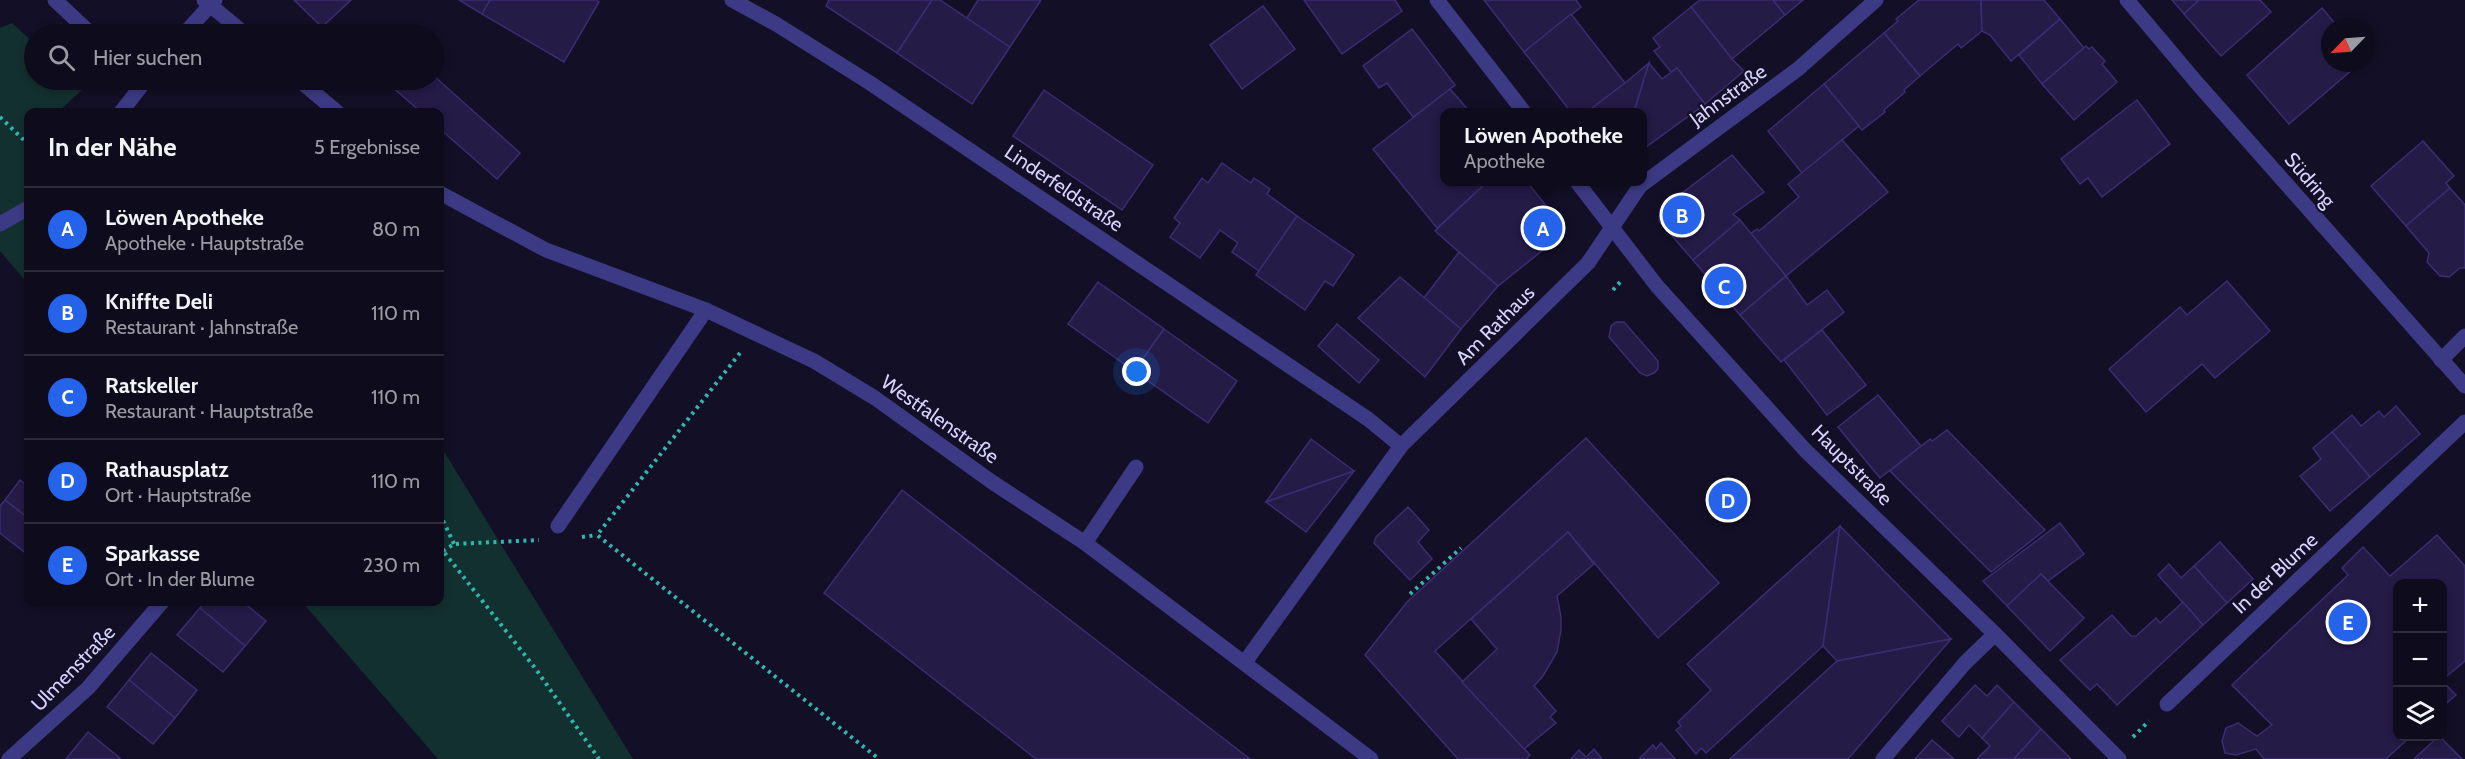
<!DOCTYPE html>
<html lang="de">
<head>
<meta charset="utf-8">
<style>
	body { margin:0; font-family:Cabin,sans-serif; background:#171425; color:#f1f3f6 }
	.controls { position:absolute; right:18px; bottom:18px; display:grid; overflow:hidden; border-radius:12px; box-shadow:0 3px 9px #0003 }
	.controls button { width:54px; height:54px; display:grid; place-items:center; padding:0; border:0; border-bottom:2px solid #2e2b3b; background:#0e0b1c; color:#f1f3f6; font:30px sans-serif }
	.compass { position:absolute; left:2321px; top:18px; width:54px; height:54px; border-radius:50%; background:#0e0b1c; box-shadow:0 3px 9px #0003; rotate:245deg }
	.you { position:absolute; left:1137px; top:372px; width:21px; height:21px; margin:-15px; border:4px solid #fff; border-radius:50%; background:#1a73e8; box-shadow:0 0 0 9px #1a73e833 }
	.badge { display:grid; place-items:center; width:39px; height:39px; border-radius:50%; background:#2563eb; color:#fff; font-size:20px; font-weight:700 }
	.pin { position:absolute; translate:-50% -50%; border:3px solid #fff; box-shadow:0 2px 6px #0006 }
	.popup { position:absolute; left:1440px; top:108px; width:207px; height:78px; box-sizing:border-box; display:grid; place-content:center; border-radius:12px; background:#0e0b1c; filter:drop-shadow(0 2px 4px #0005); font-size:20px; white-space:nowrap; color:#9b9ba3 }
	.popup b { font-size:22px; color:#f1f3f6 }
	.popup::after { content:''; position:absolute; left:50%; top:100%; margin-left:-12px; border:12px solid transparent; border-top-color:#0e0b1c }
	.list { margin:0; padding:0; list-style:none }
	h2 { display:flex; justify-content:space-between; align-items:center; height:78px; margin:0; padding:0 24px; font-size:26px }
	h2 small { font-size:20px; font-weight:400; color:#9b9ba3 }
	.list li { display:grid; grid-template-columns:39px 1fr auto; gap:18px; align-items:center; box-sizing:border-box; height:84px; padding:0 24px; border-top:2px solid #2e2b3b }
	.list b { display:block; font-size:22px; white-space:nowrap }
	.list p { margin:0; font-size:20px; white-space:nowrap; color:#9b9ba3 }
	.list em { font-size:20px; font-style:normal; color:#9b9ba3 }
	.icon { flex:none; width:33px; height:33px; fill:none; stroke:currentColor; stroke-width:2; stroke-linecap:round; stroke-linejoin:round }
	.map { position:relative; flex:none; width:2465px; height:759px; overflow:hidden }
	.search { position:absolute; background:#0e0b1c; box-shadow:0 3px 9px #0003; left:24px; top:24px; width:420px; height:66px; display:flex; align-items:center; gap:15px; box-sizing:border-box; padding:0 21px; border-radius:33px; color:#9b9ba3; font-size:22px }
	.panel { position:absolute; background:#0e0b1c; box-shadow:0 3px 9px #0003; left:24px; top:108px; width:420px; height:498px; border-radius:12px }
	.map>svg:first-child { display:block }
	.green { fill:#12302f }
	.building { fill:#241b47; stroke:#3b2d73; stroke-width:1.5 }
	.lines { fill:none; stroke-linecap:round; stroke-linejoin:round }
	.path { stroke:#2fb8b0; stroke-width:4; stroke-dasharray:3 4.5; stroke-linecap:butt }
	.minor { stroke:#3d3a85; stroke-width:15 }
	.labels { text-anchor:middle; stroke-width:4.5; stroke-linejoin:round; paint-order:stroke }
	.street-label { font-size:20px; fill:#d9d4ff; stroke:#130f26 }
</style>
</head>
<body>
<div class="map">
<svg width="2465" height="759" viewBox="0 0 2465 759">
	<rect width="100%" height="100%" fill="#130f26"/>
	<g class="green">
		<polygon points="12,23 34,43 34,80 77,80 85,87 58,112 28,112 28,284 0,251 0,28"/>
		<polygon points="440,445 633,759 438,759 302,602 440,602"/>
	</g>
	<g class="building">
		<polygon points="294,0 351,0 322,27"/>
		<polygon points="459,0 490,0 482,14"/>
		<polygon points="490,0 596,0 599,2 564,62 482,14"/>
		<polygon points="829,0 932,0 897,53 826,6"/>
		<polygon points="932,0 940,0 1010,47 972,104 897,53"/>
		<polygon points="978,0 1041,0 1010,47 967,18"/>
		<polygon points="1304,0 1395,0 1402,11 1342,54"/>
		<polygon points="1484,0 1576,0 1581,7 1524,52"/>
		<polygon points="1700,0 1773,0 1785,15 1732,59 1691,7"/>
		<polygon points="1773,0 1803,0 1785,15"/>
		<polygon points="1919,0 1981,0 1982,31 1961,48 1958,44 1920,76 1884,33 1898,21 1896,19"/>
		<polygon points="1981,0 2044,0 2060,19 2011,61 1990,35 1982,31"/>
		<polygon points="2172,0 2199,0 2184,14"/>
		<polygon points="2199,0 2260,0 2271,12 2221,56 2184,14"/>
		<polygon points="1263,6 1295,49 1242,89 1210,45"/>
		<polygon points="1691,7 1732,59 1744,71 1705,104 1677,68 1671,72 1654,51 1660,47 1653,38"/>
		<polygon points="2322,8 2338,27 2330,27 2330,63 2360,63 2289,124 2247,75"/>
		<polygon points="1571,14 1625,83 1587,112 1571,112 1524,52"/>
		<polygon points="2060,19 2084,48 2042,84 2019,55"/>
		<polygon points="1412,29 1455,85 1413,117 1387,83 1379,88 1363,66"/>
		<polygon points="1884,33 1920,76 1904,90 1905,92 1884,110 1885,112 1862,130 1824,84"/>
		<polygon points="2086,46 2089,49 2092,47 2105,61 2102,64 2117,82 2074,120 2042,84"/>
		<polygon points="1649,63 1634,112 1587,112 1625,83"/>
		<polygon points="1649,63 1662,79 1677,68 1705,104 1642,150 1642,112 1634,112"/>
		<polygon points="434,76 520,153 497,179 440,129 440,112 421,112 384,80 434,80"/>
		<polygon points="1824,84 1859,126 1802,173 1768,131"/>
		<polygon points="1450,89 1470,112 1444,112 1444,182 1487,182 1437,228 1373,149"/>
		<polygon points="1044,90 1153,165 1122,210 1013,136"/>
		<polygon points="2137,100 2170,144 2102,197 2088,178 2080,184 2061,159"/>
		<polygon points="1842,140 1888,192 1786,276 1750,234 1757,229 1759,231 1799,197 1788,184"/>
		<polygon points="2423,141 2454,176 2446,183 2450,188 2406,226 2371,186"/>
		<polygon points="1732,155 1764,192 1733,214 1740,220 1693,260 1659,221 1660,210"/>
		<polygon points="1222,163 1251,183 1254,178 1270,189 1267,194 1297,216 1259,271 1232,252 1238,243 1220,230 1200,258 1170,237 1180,223 1174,218 1202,178 1208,183"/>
		<polygon points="1487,182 1527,182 1556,218 1553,242 1498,286 1435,231"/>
		<polygon points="2450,188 2465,205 2465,268 2460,268 2449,277 2440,276 2427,262 2429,253 2406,226"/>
		<polygon points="1297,216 1354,255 1333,286 1325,281 1305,310 1256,275"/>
		<polygon points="1740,220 1786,276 1740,315 1693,260"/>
		<polygon points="1459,252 1498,286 1461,329 1424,298"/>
		<polygon points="1786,276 1807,305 1827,290 1844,312 1781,362 1740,315"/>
		<polygon points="1400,277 1461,329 1425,377 1358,318"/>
		<polygon points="2227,281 2270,331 2215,378 2202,364 2146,412 2109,369 2180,307 2187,315"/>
		<polygon points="1098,282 1164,329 1134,371 1068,324"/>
		<polygon points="1616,322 1624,322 1658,361 1658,369 1654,373 1647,376 1640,373 1609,337 1611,326"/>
		<polygon points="1337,324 1379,360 1359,383 1318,346"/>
		<polygon points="1164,329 1237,381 1208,423 1134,371"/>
		<polygon points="1822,330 1866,385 1827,415 1784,360"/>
		<polygon points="1878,395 1921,446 1880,478 1838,427"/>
		<polygon points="2396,406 2420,434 2370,477 2332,432 2352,415 2361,426 2379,411 2384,417"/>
		<polygon points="1947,430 2045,530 1991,572 1890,471 1930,439 1932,441"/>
		<polygon points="2332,432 2370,477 2330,511 2300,476 2321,459 2313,448"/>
		<polygon points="1586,438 1719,583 1658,638 1568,532 1435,651 1530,755 1526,759 1458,759 1365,655 1407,602"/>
		<polygon points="1311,439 1354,471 1266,502"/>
		<polygon points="1354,471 1306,532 1266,502"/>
		<polygon points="20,480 28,486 28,518 5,500"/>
		<polygon points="902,490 1202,722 1250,759 1036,759 824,593"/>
		<polygon points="5,500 28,518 28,555 0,533 0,506"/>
		<polygon points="1408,507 1429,530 1418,542 1432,559 1410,580 1374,543 1376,537"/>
		<polygon points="2060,523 2084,554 2048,581 2041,574 2007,606 1983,581"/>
		<polygon points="1840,526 1823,646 1706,753 1701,748 1696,754 1676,730 1681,726 1678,722 1711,690 1687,664"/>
		<polygon points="1840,526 1951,639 1837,661 1823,646"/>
		<polygon points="1568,532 1594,564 1557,596 1561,617 1561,630 1557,652 1543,676 1534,686 1556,711 1550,717 1556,723 1524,749 1462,682 1497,649 1471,619"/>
		<polygon points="2437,535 2465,566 2465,661 2442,680 2442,584 2398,584 2398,736 2411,736 2386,759 2264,759 2256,749 2236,755 2225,753 2222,741 2226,728 2238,723 2257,736 2272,725 2232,685 2348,575 2342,568 2363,547 2390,576"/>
		<polygon points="2220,542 2253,579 2227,603 2194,566"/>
		<polygon points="2169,564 2181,578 2194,566 2227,603 2203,625 2158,575"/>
		<polygon points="2041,574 2084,618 2050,651 2007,606"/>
		<polygon points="205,602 243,602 266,621 245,646 200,608"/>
		<polygon points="2183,602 2203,625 2117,705 2097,684 2090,690 2060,660 2112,615 2131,636 2136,636 2156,618 2160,623"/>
		<polygon points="200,608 245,646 223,672 177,635"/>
		<polygon points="1951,639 1848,759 1730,759 1837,661"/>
		<polygon points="151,653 197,690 175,718 129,680"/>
		<polygon points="129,680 175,718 153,744 107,707"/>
		<polygon points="2442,681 2456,695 2442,707"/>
		<polygon points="1975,685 1987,696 1997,685 2014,702 1982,738 1969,725 1959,737 1942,721"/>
		<polygon points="2014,702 2041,729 2014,759 1977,759 1990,746 1982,738"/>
		<polygon points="2041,729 2071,759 2014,759"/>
		<polygon points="88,732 121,759 66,759"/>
		<polygon points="2439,736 2462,759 2414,759"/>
		<polygon points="1932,740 1954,759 1915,759"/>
		<polygon points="1661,743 1675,759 1639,759 1653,745 1656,749"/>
		<polygon points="1594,749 1602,759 1571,759 1579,750 1586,757"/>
	</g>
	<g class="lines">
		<g class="path">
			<polyline points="0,117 28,144"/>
			<polyline points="1613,290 1622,280"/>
			<polyline points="740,353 597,535 879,759"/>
			<polyline points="440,514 454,544"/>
			<polyline points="582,537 597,535"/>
			<polyline points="440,547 535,668 599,759"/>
			<polyline points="443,551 454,544 539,540"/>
			<polyline points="1410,594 1461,548"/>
			<polyline points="2133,737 2149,721"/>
		</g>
		<g class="minor">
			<polyline points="55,0 91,34"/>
			<polyline points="204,0 245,34"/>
			<polyline points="732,0 776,24 870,83 1368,419 1401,446"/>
			<polyline points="1437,0 1524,112"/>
			<polyline points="2127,0 2197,83 2465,386"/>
			<polyline points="184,34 215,0"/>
			<polyline points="299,80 337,112"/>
			<polyline points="121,112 146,80"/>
			<polyline points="1577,182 1657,286 1805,450 1995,634 2119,759"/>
			<polyline points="440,193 546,250 706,310 814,361 875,398 992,482 1085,543 1371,759"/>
			<polyline points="0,224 28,208"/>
			<polyline points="2441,360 2465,336"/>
			<polyline points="558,526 706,310"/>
			<polyline points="1085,543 1136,467"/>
			<polyline points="1245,662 1401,446 1588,263 1640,186 1798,69 1876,0"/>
			<polyline points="2167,704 2465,422"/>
			<polyline points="9,759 88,688 162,602"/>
			<polyline points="1883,759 1965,663 1995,634"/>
		</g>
	</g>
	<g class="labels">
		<g class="street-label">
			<text transform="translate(1728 95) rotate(-36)" y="7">Jahnstraße</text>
			<text transform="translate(2310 180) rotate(49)" y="7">Südring</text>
			<text transform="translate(1064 188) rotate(34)" y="7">Linderfeldstraße</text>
			<text transform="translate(1495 325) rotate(-45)" y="7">Am Rathaus</text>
			<text transform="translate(940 419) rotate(35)" y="7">Westfalenstraße</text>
			<text transform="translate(1852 465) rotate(45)" y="7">Hauptstraße</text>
			<text transform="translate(2275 573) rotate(-43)" y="7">In der Blume</text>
			<text transform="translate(73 668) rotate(-46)" y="7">Ulmenstraße</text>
		</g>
	</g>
</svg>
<div class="controls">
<button>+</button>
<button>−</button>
<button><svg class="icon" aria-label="layers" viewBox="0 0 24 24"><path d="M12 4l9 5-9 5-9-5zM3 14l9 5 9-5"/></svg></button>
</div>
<svg class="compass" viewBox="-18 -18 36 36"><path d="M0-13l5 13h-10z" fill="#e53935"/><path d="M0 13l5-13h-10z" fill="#9b9ba3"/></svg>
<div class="you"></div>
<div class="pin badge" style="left:1543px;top:228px">A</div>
<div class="popup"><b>Löwen Apotheke</b>Apotheke</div>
<div class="pin badge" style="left:1682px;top:215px">B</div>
<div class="pin badge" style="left:1724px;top:286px">C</div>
<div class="pin badge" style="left:1728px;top:500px">D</div>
<div class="pin badge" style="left:2348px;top:622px">E</div>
<div class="search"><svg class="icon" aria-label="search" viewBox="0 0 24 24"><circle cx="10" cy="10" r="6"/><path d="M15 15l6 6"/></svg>Hier suchen</div>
<section class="panel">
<h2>In der Nähe<small>5 Ergebnisse</small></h2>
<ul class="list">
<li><span class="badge">A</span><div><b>Löwen Apotheke</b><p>Apotheke · Hauptstraße</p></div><em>80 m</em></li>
<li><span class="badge">B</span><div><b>Kniffte Deli</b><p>Restaurant · Jahnstraße</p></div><em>110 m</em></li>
<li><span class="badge">C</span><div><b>Ratskeller</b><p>Restaurant · Hauptstraße</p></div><em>110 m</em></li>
<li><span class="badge">D</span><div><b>Rathausplatz</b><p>Ort · Hauptstraße</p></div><em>110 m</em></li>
<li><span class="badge">E</span><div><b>Sparkasse</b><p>Ort · In der Blume</p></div><em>230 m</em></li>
</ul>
</section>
</div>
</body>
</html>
